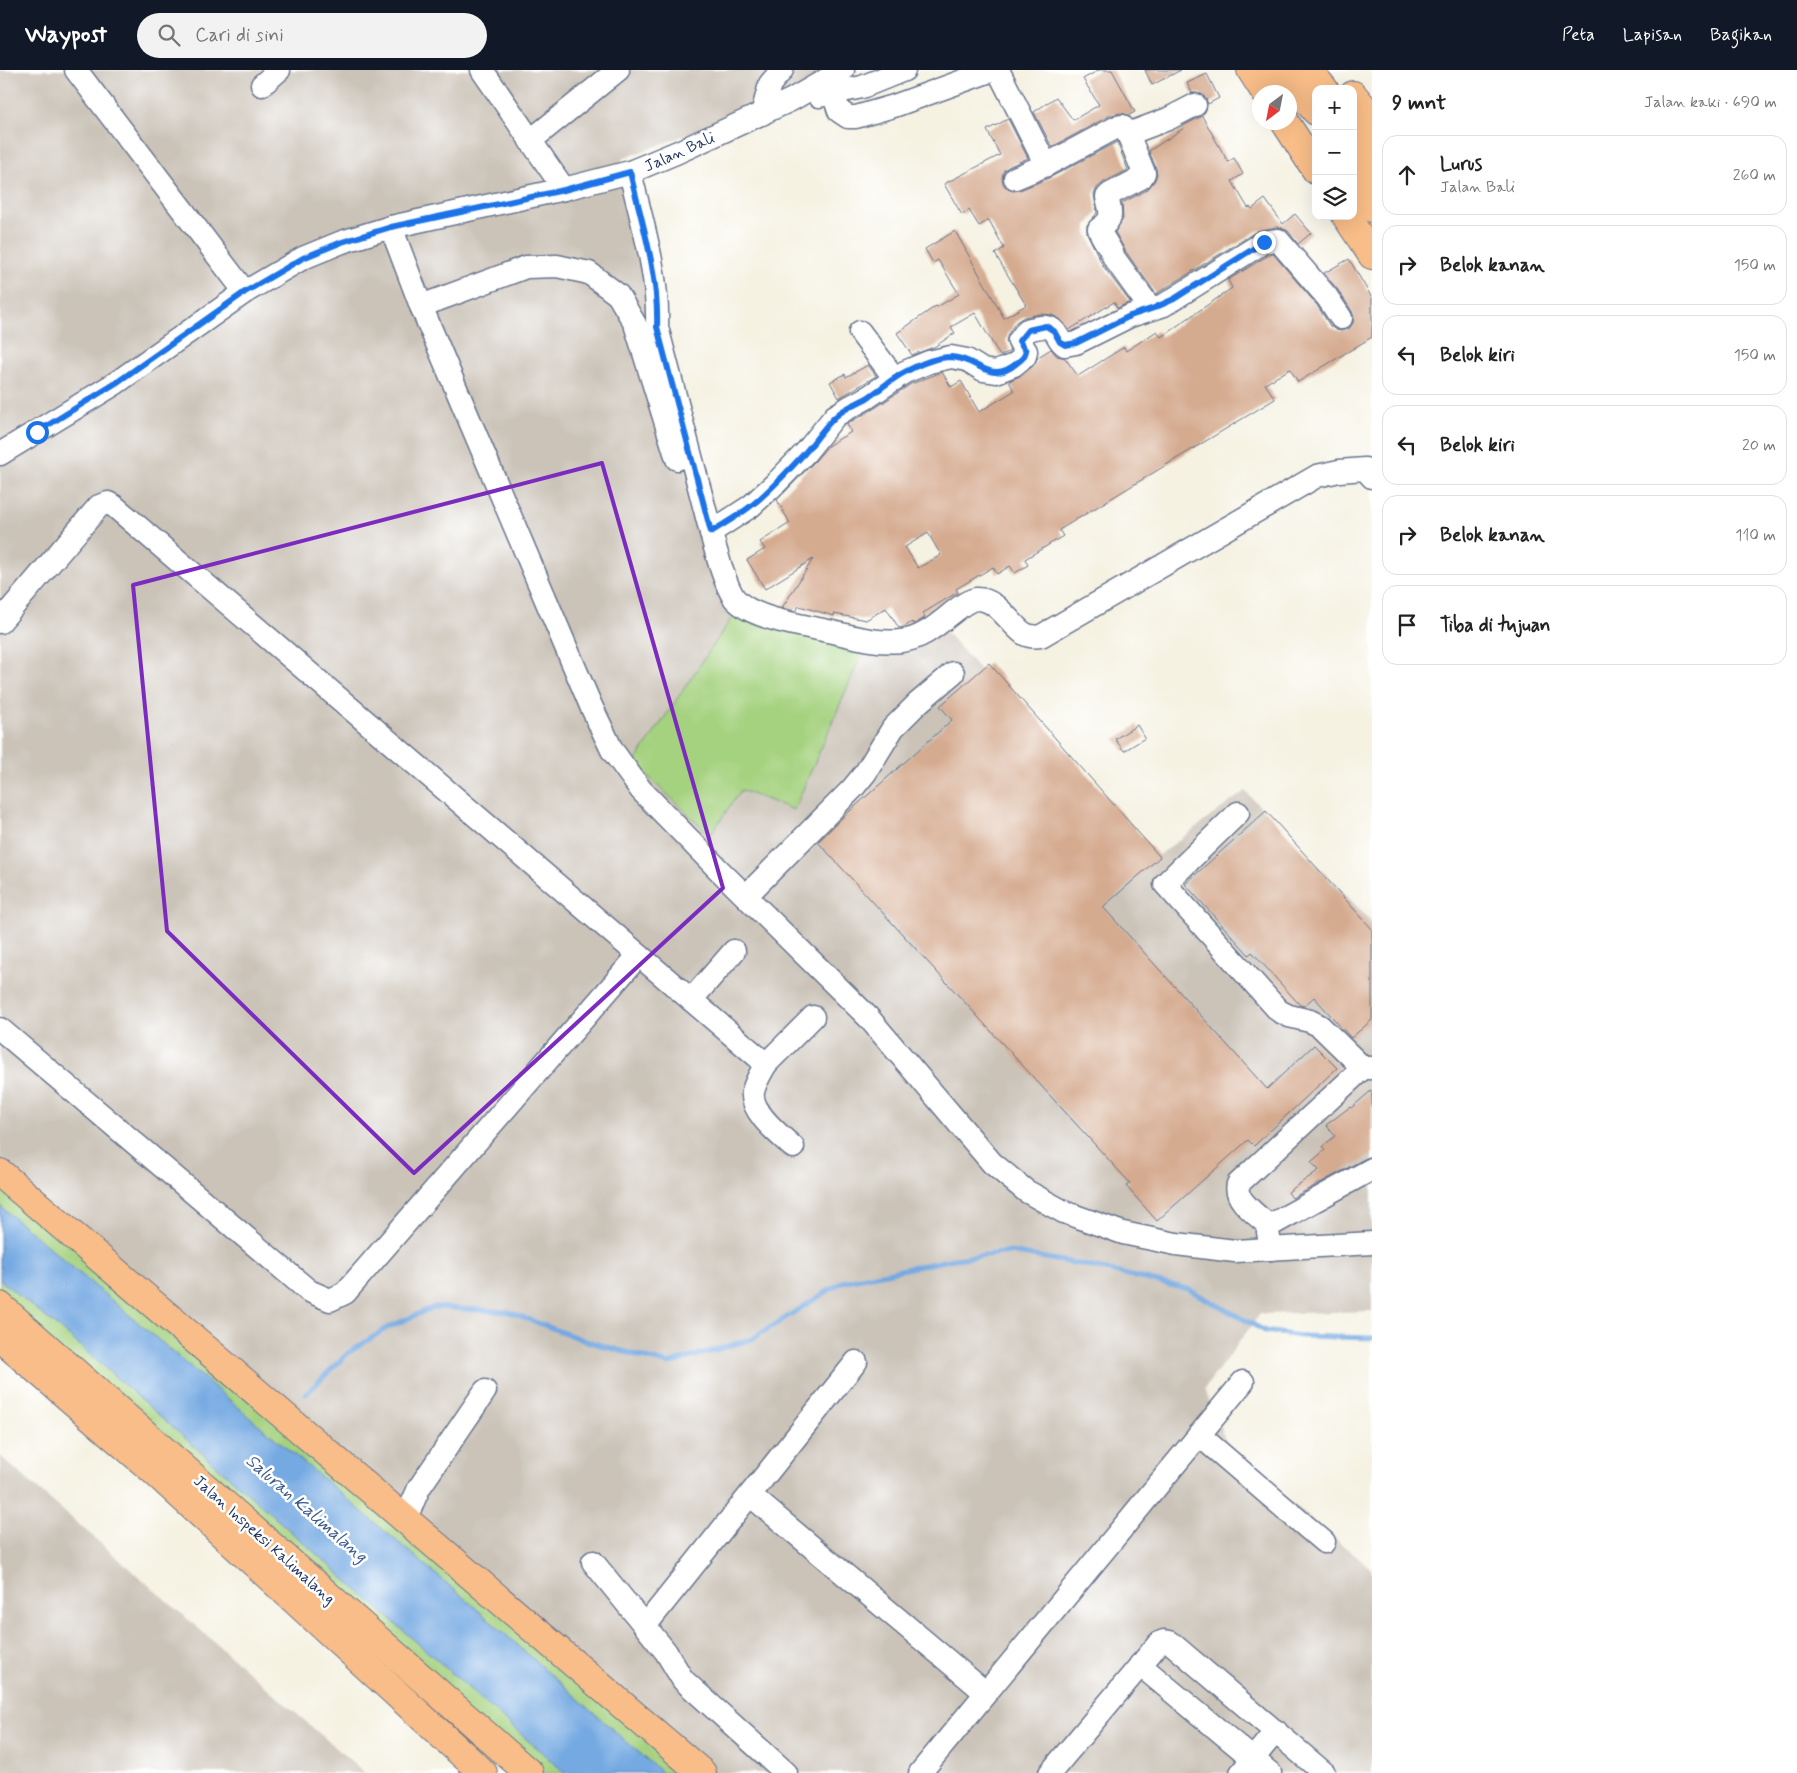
<!DOCTYPE html>
<html lang="id">
<head>
<meta charset="utf-8">
<style>
	body { margin:0; font-family:Mynerve,sans-serif; background:#f2f2f2; color:#222 }
	.controls { position:absolute; right:15px; top:15px; display:grid; overflow:hidden; border-radius:10px; box-shadow:0 5px 20px #0002 }
	.controls button { width:45px; height:45px; display:grid; place-items:center; padding:0; border:0; border-bottom:1px solid #e0e0e0; background:#fff; color:#222; font:25px sans-serif }
	.compass { position:absolute; left:1252px; top:15px; width:45px; height:45px; border-radius:50%; background:#fff; box-shadow:0 5px 20px #0002; rotate:212deg }
	.stop { position:absolute; width:15px; height:15px; margin:-11px; border:4px solid #1a73e8; border-radius:50%; background:#fff }
	.stop.end { background:#1a73e8; border-color:#fff; box-shadow:0 1px 5px #0008 }
	.list { margin:0; padding:0; list-style:none }
	h2 { display:flex; justify-content:space-between; align-items:center; height:65px; margin:0; padding:0 20px; font-size:21px }
	h2 small { font-size:16px; font-weight:400; color:#767676 }
	.list li { display:grid; grid-template-columns:32px 1fr auto; gap:15px; align-items:center; box-sizing:border-box; height:80px; margin:0 10px 10px; padding:0 10px; border:1px solid #e0e0e0; border-radius:15px }
	.list b { display:block; font-size:19px; white-space:nowrap }
	.list p { margin:0; font-size:16px; white-space:nowrap; color:#767676 }
	.list em { font-size:16px; font-style:normal; color:#767676 }
	.icon { flex:none; width:28px; height:28px; fill:none; stroke:currentColor; stroke-width:2; stroke-linecap:round; stroke-linejoin:round }
	.map { position:relative; flex:none; width:1372px; height:1703px; overflow:hidden }
	header { display:flex; align-items:center; gap:30px; box-sizing:border-box; height:70px; padding:0 25px; background:#111827; color:#fff }
	header strong { font-size:24px }
	nav { display:flex; gap:28px; margin-inline-start:auto; font-size:18px }
	.search { width:350px; height:45px; background:#f2f2f2; display:flex; align-items:center; gap:12px; box-sizing:border-box; padding:0 18px; border-radius:28px; color:#767676; font-size:19px }
	main { display:flex }
	aside { flex:1; background:#fff }
	.map>svg:first-child { display:block }
	.industrial { fill:#cbc3b8 }
	.green { fill:#a5d27f; stroke:#60806e }
	.water { fill:#75a9e2; stroke:#486ca0 }
	.lines { fill:none; stroke-linecap:round; stroke-linejoin:round }
	.stream { stroke:#75a9e2; stroke-width:5 }
	.building { fill:#d5ab90; fill-rule:evenodd }
	.minor-casing { stroke:#67738c; stroke-width:25 }
	.major-casing { stroke:#67738c; stroke-width:30 }
	.highway-casing { stroke:#67738c; stroke-width:30 }
	.minor { stroke:#fff; stroke-width:22 }
	.major { stroke:#f8bd88; stroke-width:28 }
	.highway { stroke:#f8bd88; stroke-width:28 }
	.route { stroke:#1a73e8; stroke-width:6 }
	.marked { fill:none; stroke:#7b2cbf; stroke-width:4; stroke-linejoin:round }
	.labels { text-anchor:middle; stroke-width:5; stroke-linejoin:round; paint-order:stroke }
	.street-label { font-size:16px; fill:#1b2f5e; stroke:#fff }
	.water-label { font-size:18px; font-style:italic; fill:#3a5a8c; stroke:#fff }
</style>
</head>
<body>
<header>
<strong>Waypost</strong>
<div class="search"><svg class="icon" aria-label="search" viewBox="0 0 24 24"><circle cx="10" cy="10" r="6"/><path d="M15 15l6 6"/></svg>Cari di sini</div>
<nav><a>Peta</a><a>Lapisan</a><a>Bagikan</a></nav>
</header>
<main>
<div class="map">
<svg width="1372" height="1703" viewBox="0 0 1372 1703">
	<rect width="100%" height="100%" fill="#fff"/>
	<filter id="ink" filterUnits="userSpaceOnUse"><feTurbulence type="fractalNoise" baseFrequency=".02" numOctaves="2"/><feDisplacementMap in="SourceGraphic" scale="10" xChannelSelector="R" yChannelSelector="G"/><feConvolveMatrix kernelMatrix="1 2 1 2 8 2 1 2 1" color-interpolation-filters="sRGB"/></filter>
	<filter id="wash" filterUnits="userSpaceOnUse"><feTurbulence type="fractalNoise" baseFrequency=".0096" numOctaves="4" result="noise"/><feDisplacementMap in="SourceGraphic" scale="20" xChannelSelector="R" yChannelSelector="G"/><feGaussianBlur stdDeviation="1.12" result="paint"/><feColorMatrix in="noise" values="0 0 0 0 0 0 0 0 0 0 0 0 0 0 0 0 0 1.4 0 .05"/><feComposite in="paint" operator="in"/></filter>
	<g filter="url(#wash)">
		<rect width="100%" height="100%" fill="#f5f2e2"/>
		<g class="industrial">
			<polygon points="0,0 856,0 622,89 655,228 741,534 741,720 864,579 909,583 940,555 1151,791 1245,721 1372,852 1372,1241 1260,1244 1204,1319 1232,1385 1372,1499 1372,1703 710,1703 0,1098"/>
			<polygon points="0,1386 365,1703 0,1703"/>
		</g>
		<g class="green">
			<polygon points="741,534 864,579 794,740 741,720 710,765 634,693"/>
			<polygon points="0,1103 703,1703 662,1703 470,1533 0,1136"/>
			<polygon points="0,1210 69,1266 565,1703 529,1703 469,1649 449,1671 0,1268"/>
		</g>
		<polygon class="water" points="0,1136 470,1533 662,1703 565,1703 69,1266 0,1210"/>
		<g class="lines">
			<polyline class="stream" points="306,1324 348,1283 387,1258 434,1237 509,1242 586,1271 668,1294 752,1269 842,1212 954,1189 1010,1182 1080,1194 1188,1219 1265,1261 1300,1266 1372,1268"/>
		</g>
		<g id="blocks">
			<g class="building">
				<polygon points="1099,0 1112,0 1135,42 1129,45 1120,43 1111,45 1052,77 1034,42 1056,27 1073,50 1099,35 1083,9"/>
				<polygon points="1145,0 1181,0 1152,15"/>
				<polygon points="1207,4 1219,28 1208,34 1206,29 1202,24 1192,23 1187,13"/>
				<polygon points="1202,46 1228,92 1234,88 1243,104 1232,111 1248,138 1250,137 1252,139 1265,129 1283,154 1295,144 1311,163 1298,174 1288,161 1282,158 1276,157 1257,161 1156,224 1126,182 1115,162 1123,149 1122,133 1147,120 1155,110 1157,104 1156,98 1149,81 1184,58 1183,56"/>
				<polygon points="1008,49 1028,88 1010,96 1004,100 1002,107 1003,114 1007,119 1013,121 1020,120 1051,107 1117,72 1128,100 1104,112 1097,118 1094,124 1097,143 1087,155 1087,163 1103,196 1130,232 1117,238 1114,232 1069,260 1061,250 1052,245 1040,244 1024,247 1016,252 1008,264 1006,271 1010,281 1000,286 975,243 951,257 955,263 934,277 912,285 897,263 936,236 937,237 959,224 938,190 933,193 925,179 955,161 1004,248 1026,235 995,184 1004,178 989,150 979,156 969,140 962,145 944,114 1000,85 987,60"/>
				<path d="M1273,184L1317,235L1330,256L1336,260L1341,261L1349,259L1353,253L1354,247L1352,241L1338,220L1324,203L1349,189L1372,228V267L1298,312L1290,299L1265,314L1275,329L1059,460L1063,466L1025,489L1028,495L1015,503L1010,496L997,504L993,497L956,519L958,522L923,543L925,547L923,549L914,554L912,552L904,557L899,558L886,538L866,550L834,544V546L799,536L796,541L782,538L813,489L765,519L747,490L765,479L760,472L790,453L777,430L815,391L829,375L851,362L847,354L875,338L911,314L942,302L951,317L961,311L979,342L1014,321L1009,311L1022,305L1033,296L1038,287L1051,279L1057,286L1065,288L1078,306L1124,277L1126,281L1157,261L1161,267L1232,218L1228,210L1269,185ZM928,463L941,485L918,498L905,477Z"/>
				<polygon points="868,295 876,306 839,328 830,312 845,304 846,307"/>
				<polygon points="989,593 1160,787 1103,837 1267,1019 1314,975 1337,998 1254,1076 1248,1070 1157,1151 1126,1116 1130,1113 818,772 841,749 952,650 940,636"/>
				<polygon points="1137,655 1145,668 1124,681 1115,669"/>
				<polygon points="1266,741 1372,859 1372,950 1351,968 1314,927 1304,936 1300,935 1252,882 1249,885 1185,814"/>
				<polygon points="1372,1020 1372,1086 1366,1088 1292,1128 1288,1122 1319,1100 1311,1092 1325,1080 1322,1077 1335,1066 1326,1055 1350,1037 1351,1038"/>
			</g>
		</g>
	</g>
	<g filter="url(#ink)">
		<use href="#blocks" fill-opacity="0" stroke="#67738c" stroke-width="1"/>
		<g class="lines">
			<defs>
				<g id="minor">
					<polyline points="76,0 245,222"/>
					<polyline points="482,0 564,119"/>
					<polyline points="998,0 1046,95"/>
					<polyline points="262,15 279,0"/>
					<polyline points="833,23 839,41 848,47 856,47 894,36 993,0"/>
					<polyline points="819,26 862,17 904,0"/>
					<polyline points="762,44 770,14 782,0"/>
					<path d="M1128,64L1144,103L1141,108L1110,124L1107,127C1111,143 1114,149 1099,159C1102,169 1111,177 1114,188L1151,239"/>
					<polyline points="530,71 618,0"/>
					<path d="M630,102C642,153 659,205 657,257C673,317 688,376 704,436C710,458 722,512 735,529C740,534 744,537 750,540C772,551 799,555 823,560C848,565 875,574 901,571C923,569 939,553 956,540C961,536 969,530 976,529C997,528 1009,553 1023,563C1029,567 1035,567 1041,566L1317,406L1339,401L1365,399L1372,407"/>
					<polyline points="1015,108 1046,95 1117,57 1122,56 1128,64 1168,49 1195,35"/>
					<polyline points="391,157 421,236 526,197 557,196 589,203 618,225 635,254 677,389"/>
					<polyline points="421,236 591,636 612,680 641,720 718,799 868,947 992,1093 1026,1121 1064,1142 1123,1163 1176,1174 1235,1181 1372,1173"/>
					<polyline points="860,262 895,309"/>
					<polyline points="0,384 116,313 245,222 303,188 342,172 391,157 564,119 630,102 678,82 791,30 843,0"/>
					<path d="M711,462L751,436L776,413L806,382L835,346L848,338L868,327L905,302L929,292L951,287L967,290L983,300L996,302L1014,295L1025,286L1026,281L1019,271L1027,260C1036,258 1048,253 1055,262C1059,267 1059,271 1065,275L1076,273L1130,246L1164,235L1264,172L1278,170L1327,227L1341,248"/>
					<path d="M0,552L99,436L108,433L114,436L766,994C761,1003 755,1012 753,1022C750,1042 780,1065 793,1077"/>
					<polyline points="1238,743 1165,814 1279,941 1289,946 1310,951 1320,956 1363,998"/>
					<polyline points="746,826 853,718 866,702 893,658 918,633 953,603"/>
					<polyline points="691,930 734,881"/>
					<polyline points="0,959 309,1221 330,1230 345,1223 638,886"/>
					<polyline points="766,994 813,947"/>
					<polyline points="1269,1156 1372,1099"/>
					<path d="M1271,1179L1268,1162L1269,1156C1259,1146 1233,1130 1238,1114L1363,998H1372"/>
					<polyline points="1199,1365 1324,1472"/>
					<polyline points="750,1425 986,1623"/>
					<polyline points="405,1450 419,1418 485,1321"/>
					<polyline points="593,1492 666,1582 683,1610 786,1703"/>
					<polyline points="645,1556 856,1292"/>
					<polyline points="1140,1595 1270,1703"/>
					<polyline points="920,1703 1243,1312"/>
					<polyline points="1050,1703 1159,1573 1164,1571 1170,1572 1324,1703"/>
					<polyline points="1241,1703 1276,1661"/>
				</g>
				<g id="major">
					<polyline points="0,1103 702,1703"/>
					<polyline points="0,1236 529,1703"/>
					<polyline points="0,1268 156,1403 483,1703"/>
				</g>
				<g id="highway">
					<polyline points="1251,0 1265,22"/>
					<polyline points="1281,0 1316,41"/>
					<polyline points="1308,0 1324,19"/>
					<polyline points="1353,25 1372,48"/>
					<polyline points="1285,52 1316,100"/>
					<polyline points="1353,53 1372,75"/>
					<polyline points="1353,85 1372,107"/>
					<polyline points="1353,115 1372,138"/>
					<polyline points="1346,146 1372,185"/>
				</g>
			</defs>
			<use href="#minor" class="minor-casing"/>
			<use href="#major" class="major-casing"/>
			<use href="#highway" class="highway-casing"/>
			<use href="#minor" class="minor"/>
			<use href="#major" class="major"/>
			<use href="#highway" class="highway"/>
		</g>
	</g>
	<g class="lines" filter="url(#ink)">
		<path class="route" d="M37,362L116,313L245,222L303,188L342,172L391,157L564,120L630,102C642,153 659,205 657,257L711,462C725,453 740,445 752,435C770,421 785,404 801,387C813,375 822,359 835,347C844,338 856,334 867,328C880,320 891,309 905,302C918,295 936,287 951,287C978,288 990,316 1017,293C1022,289 1024,288 1026,281L1019,271L1028,260L1046,256L1054,261L1060,272L1065,275L1076,273L1130,246L1154,238L1174,229L1264,172"/>
	</g>
	<path class="marked" d="M602,393L723,818L414,1103L167,861L133,515Z"/>
	<g class="labels">
		<g class="street-label">
			<text transform="translate(679 81) rotate(-24)" y="6">Jalan Bali</text>
			<text transform="translate(265 1469) rotate(42)" y="6">Jalan Inspeksi Kalimalang</text>
		</g>
		<g class="water-label">
			<text transform="translate(307 1438) rotate(41)" y="6">Saluran Kalimalang</text>
		</g>
	</g>
</svg>
<div class="controls">
<button>+</button>
<button>−</button>
<button><svg class="icon" aria-label="layers" viewBox="0 0 24 24"><path d="M12 4l9 5-9 5-9-5zM3 14l9 5 9-5"/></svg></button>
</div>
<svg class="compass" viewBox="-18 -18 36 36"><path d="M0-13l5 13h-10z" fill="#e53935"/><path d="M0 13l5-13h-10z" fill="#767676"/></svg>
<div class="stop" style="left:37px;top:362px"></div>
<div class="stop end" style="left:1264px;top:172px"></div>
</div>
<aside>
<h2>9 mnt<small>Jalan kaki · 690 m</small></h2>
<ul class="list">
<li><svg class="icon" aria-label="ahead" viewBox="0 0 24 24"><path d="M12 20V5M6 11l6-6 6 6"/></svg><div><b>Lurus</b><p>Jalan Bali</p></div><em>260 m</em></li>
<li><svg class="icon" aria-label="right" viewBox="0 0 24 24"><path d="M7 20v-9h11M14 6l5 5-5 5"/></svg><div><b>Belok kanan</b></div><em>150 m</em></li>
<li><svg class="icon" aria-label="left" viewBox="0 0 24 24"><path d="M17 20v-9H6M10 6l-5 5 5 5"/></svg><div><b>Belok kiri</b></div><em>150 m</em></li>
<li><svg class="icon" aria-label="left" viewBox="0 0 24 24"><path d="M17 20v-9H6M10 6l-5 5 5 5"/></svg><div><b>Belok kiri</b></div><em>20 m</em></li>
<li><svg class="icon" aria-label="right" viewBox="0 0 24 24"><path d="M7 20v-9h11M14 6l5 5-5 5"/></svg><div><b>Belok kanan</b></div><em>110 m</em></li>
<li><svg class="icon" aria-label="arrive" viewBox="0 0 24 24"><path d="M6 21V4h12l-3 4 3 4H6"/></svg><div><b>Tiba di tujuan</b></div></li>
</ul>
</aside>
</main>
</body>
</html>
